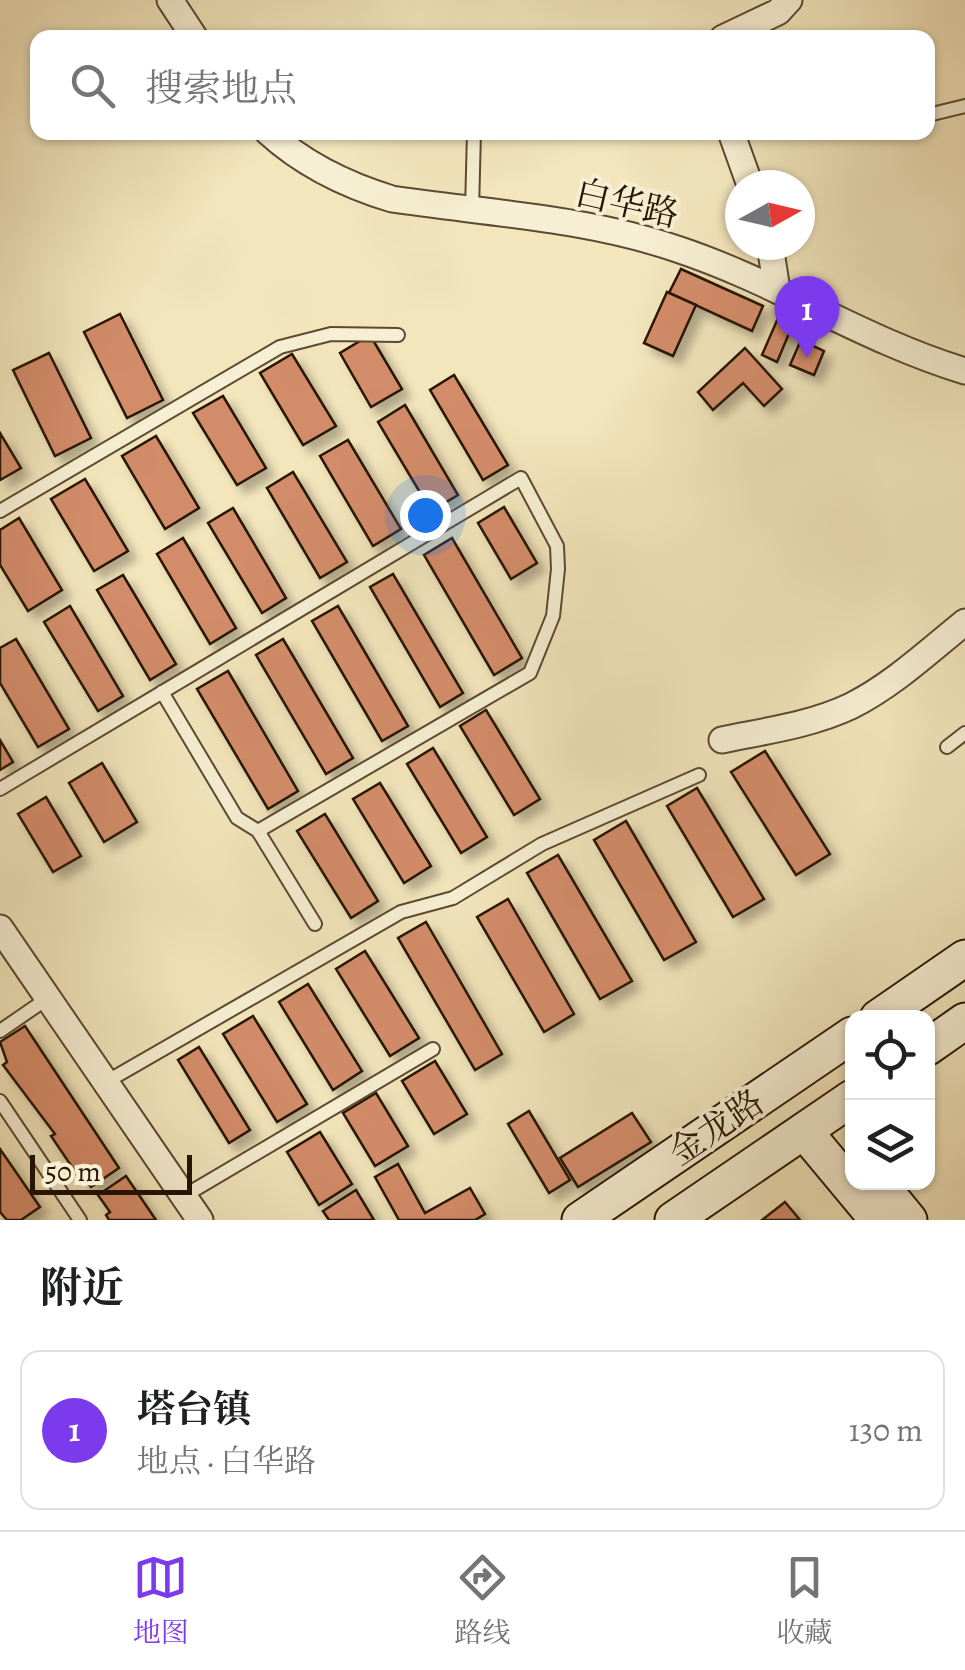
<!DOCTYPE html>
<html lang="zh">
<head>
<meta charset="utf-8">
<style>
	body { margin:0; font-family:Alegreya,"Noto Serif SC",serif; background:#f2f2f2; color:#202124 }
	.controls { position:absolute; right:30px; bottom:30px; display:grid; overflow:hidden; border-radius:20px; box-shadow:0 2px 8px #0004 }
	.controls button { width:90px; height:90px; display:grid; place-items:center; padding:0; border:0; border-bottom:2px solid #e0e0e0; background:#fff; color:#202124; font:50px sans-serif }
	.compass { position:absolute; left:725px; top:170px; width:90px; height:90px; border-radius:50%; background:#fff; box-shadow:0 2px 8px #0004; rotate:82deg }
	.scale { position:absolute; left:30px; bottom:25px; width:162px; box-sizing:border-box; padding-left:10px; border:5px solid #281503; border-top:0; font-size:28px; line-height:35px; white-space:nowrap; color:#281503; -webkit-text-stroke:8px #f7efd3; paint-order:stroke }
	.you { position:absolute; left:425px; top:515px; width:35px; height:35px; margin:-25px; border:8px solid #fff; border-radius:50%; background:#1a73e8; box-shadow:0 0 0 15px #1a73e833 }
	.badge { display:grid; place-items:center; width:65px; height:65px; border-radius:50%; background:#7c3aed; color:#fff; font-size:32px; font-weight:700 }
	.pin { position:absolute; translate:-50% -82px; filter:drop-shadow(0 2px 5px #0008) }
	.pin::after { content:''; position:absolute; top:52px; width:35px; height:30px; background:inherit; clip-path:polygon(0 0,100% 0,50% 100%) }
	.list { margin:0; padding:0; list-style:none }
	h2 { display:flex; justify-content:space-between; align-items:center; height:130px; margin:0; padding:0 40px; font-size:42px }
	h2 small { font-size:32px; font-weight:400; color:#757577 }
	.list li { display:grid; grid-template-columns:65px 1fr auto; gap:30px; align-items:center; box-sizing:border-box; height:160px; margin:0 20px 20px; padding:0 20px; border:2px solid #e0e0e0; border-radius:20px }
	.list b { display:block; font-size:38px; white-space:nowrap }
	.list p { margin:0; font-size:32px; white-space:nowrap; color:#757577 }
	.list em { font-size:32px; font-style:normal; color:#757577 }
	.icon { flex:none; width:55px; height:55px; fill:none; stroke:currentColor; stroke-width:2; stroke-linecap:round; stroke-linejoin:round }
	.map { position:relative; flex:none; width:965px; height:1220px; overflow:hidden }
	.search { position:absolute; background:#fff; box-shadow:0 2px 8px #0004; left:30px; right:30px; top:30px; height:110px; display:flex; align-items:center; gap:25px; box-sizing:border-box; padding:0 35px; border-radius:20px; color:#757577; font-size:38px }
	.sheet { height:310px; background:#fff }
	nav { display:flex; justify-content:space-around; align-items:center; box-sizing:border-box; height:140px; border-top:2px solid #e0e0e0; background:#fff; font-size:28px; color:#757577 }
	nav a { display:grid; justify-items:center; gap:5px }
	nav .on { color:#7c3aed }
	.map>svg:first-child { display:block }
	.building { fill:#d38c6a; stroke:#281503; stroke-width:2.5; filter:url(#shadow) }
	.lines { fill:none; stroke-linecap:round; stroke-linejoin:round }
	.service-casing { stroke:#5b4931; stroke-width:16 }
	.minor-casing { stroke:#5b4931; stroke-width:29 }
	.secondary-casing { stroke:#281503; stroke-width:39 }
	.service { stroke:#f7efd3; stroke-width:12 }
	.minor { stroke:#f7efd3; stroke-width:25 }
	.secondary { stroke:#f7efd3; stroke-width:35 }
	.labels { text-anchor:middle; stroke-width:8; stroke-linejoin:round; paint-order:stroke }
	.street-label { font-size:35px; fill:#281503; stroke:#f7efd3 }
</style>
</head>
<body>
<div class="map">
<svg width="965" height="1220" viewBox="0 0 965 1220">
	<defs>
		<filter id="shadow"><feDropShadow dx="8" dy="8" stdDeviation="5" flood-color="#0004"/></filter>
	</defs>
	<rect width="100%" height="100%" fill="#f3e6bc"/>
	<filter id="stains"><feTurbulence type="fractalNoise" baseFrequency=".002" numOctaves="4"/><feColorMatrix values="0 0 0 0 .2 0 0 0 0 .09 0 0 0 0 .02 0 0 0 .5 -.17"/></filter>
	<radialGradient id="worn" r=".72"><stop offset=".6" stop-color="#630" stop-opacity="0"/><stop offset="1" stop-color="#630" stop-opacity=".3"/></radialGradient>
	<g class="building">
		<polygon points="681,269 763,306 752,331 669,293"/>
		<polygon points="667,292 696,305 673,356 644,343"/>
		<polygon points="120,314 163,400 127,418 84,332"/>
		<polygon points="778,318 793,324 777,362 762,355"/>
		<polygon points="370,335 402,389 371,407 340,353"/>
		<polygon points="801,340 824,351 814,375 790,365"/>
		<polygon points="745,348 782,389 764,406 743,383 713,410 698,392"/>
		<polygon points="49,353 91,438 55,456 13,370"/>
		<polygon points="292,354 336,426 303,445 260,373"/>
		<polygon points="454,375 508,465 483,480 430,390"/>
		<polygon points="223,396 266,468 237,485 193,413"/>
		<polygon points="405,405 458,495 431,511 378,422"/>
		<polygon points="0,433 21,468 0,480"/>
		<polygon points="156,436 199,508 165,529 122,456"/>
		<polygon points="348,440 401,529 373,546 320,456"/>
		<polygon points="293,472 347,562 320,578 267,488"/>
		<polygon points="85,479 128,551 94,571 51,499"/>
		<polygon points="504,507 537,563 511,579 478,523"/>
		<polygon points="233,508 286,598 262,613 208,523"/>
		<polygon points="19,518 62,590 28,611 0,565 0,530"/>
		<polygon points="183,538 236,628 210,644 157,554"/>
		<polygon points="452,538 522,658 494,675 424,555"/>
		<polygon points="393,574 463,693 440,707 370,587"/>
		<polygon points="123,575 176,664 150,680 97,590"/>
		<polygon points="70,606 123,696 98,711 44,622"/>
		<polygon points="338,606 408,726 382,741 312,621"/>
		<polygon points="16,639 69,729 38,747 0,683 0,648"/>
		<polygon points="283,639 353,758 326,774 256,655"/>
		<polygon points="228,671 298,791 268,809 197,689"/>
		<polygon points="486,710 540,799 514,815 460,726"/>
		<polygon points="0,740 13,762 0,770"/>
		<polygon points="433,748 487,837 461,853 407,764"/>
		<polygon points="765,751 830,854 796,875 731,772"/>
		<polygon points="102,763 137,822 104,842 69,783"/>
		<polygon points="380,783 431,866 404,883 353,799"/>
		<polygon points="697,788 764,899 733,917 667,806"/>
		<polygon points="46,797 81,856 53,872 18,814"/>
		<polygon points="325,814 378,901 351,918 297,831"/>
		<polygon points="626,821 696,942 664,960 594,840"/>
		<polygon points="558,855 632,981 600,999 527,873"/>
		<polygon points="508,899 574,1014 544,1032 477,917"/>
		<polygon points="426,922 502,1054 475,1070 398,938"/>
		<polygon points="365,951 419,1038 390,1056 336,969"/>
		<polygon points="308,984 362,1071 333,1090 279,1002"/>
		<polygon points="253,1016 307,1104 277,1122 223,1034"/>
		<polygon points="25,1026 119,1168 91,1187 78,1168 74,1170 51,1136 55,1134 3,1065 7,1062 0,1042"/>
		<polygon points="199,1047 250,1130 229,1143 178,1060"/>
		<polygon points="435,1061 467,1114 434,1134 402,1081"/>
		<polygon points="376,1093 408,1146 375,1166 343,1113"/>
		<polygon points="529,1111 570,1180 549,1193 508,1124"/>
		<polygon points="632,1113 651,1142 578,1187 560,1158"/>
		<polygon points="320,1132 352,1184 319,1205 287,1152"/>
		<polygon points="0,1149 40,1207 21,1220 7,1220 0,1212"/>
		<polygon points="398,1164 425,1213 470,1188 485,1214 475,1220 399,1220 375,1177"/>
		<polygon points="126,1176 156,1220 109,1220 106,1215 110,1212 98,1195"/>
		<polygon points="356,1190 374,1220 329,1220 323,1211"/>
		<polygon points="785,1202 800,1220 762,1220"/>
	</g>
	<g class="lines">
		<defs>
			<g id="service">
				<polyline points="928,115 965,106"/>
				<polyline points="472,210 474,132"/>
				<polyline points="0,511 280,347 331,334 398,335"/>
				<polyline points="162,692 237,818 258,831 315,924"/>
				<polyline points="947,747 965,733"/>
				<polyline points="0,789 521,478 557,546 558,569 553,616 530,673 258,831"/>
				<polyline points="0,1031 48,998"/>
				<polyline points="106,1082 401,912 453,898 542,844 699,775"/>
				<polyline points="0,1101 80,1220"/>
				<polyline points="184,1196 433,1049"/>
			</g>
			<g id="minor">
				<polyline points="170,0 195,38"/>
				<polyline points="723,38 778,12 789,0"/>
				<path d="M268,132C304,165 346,185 392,199C487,213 587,218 677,249C777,282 865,341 965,371"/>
				<polyline points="731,132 750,185"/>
				<polyline points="770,245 777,290"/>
				<path d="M722,740C765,731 811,725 851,706C893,685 929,651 965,622"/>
				<polyline points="0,928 200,1220"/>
			</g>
			<g id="secondary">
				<polyline points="878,1018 965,958"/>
				<polyline points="928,1047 965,1021"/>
				<polyline points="804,1131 878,1220"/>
				<polyline points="878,1182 909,1220"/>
				<polyline points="580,1220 852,1035"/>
				<polyline points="673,1220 852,1098"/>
			</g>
		</defs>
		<use href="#service" class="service-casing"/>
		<use href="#minor" class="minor-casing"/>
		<use href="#secondary" class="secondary-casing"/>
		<use href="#service" class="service"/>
		<use href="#minor" class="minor"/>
		<use href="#secondary" class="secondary"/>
	</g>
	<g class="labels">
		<g class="street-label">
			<text transform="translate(627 203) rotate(13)" y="12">白华路</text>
			<text transform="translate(716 1127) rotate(-34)" y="12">金龙路</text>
		</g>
	</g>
	<rect width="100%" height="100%" filter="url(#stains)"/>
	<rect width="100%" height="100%" fill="url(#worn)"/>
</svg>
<div class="controls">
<button><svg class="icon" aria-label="locate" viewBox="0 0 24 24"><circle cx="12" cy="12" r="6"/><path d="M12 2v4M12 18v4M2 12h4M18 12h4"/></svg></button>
<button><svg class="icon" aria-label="layers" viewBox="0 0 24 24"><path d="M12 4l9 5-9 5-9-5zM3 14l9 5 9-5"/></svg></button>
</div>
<svg class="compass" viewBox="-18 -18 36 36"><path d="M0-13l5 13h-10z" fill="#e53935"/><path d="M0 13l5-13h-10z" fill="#757577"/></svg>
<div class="scale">50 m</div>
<div class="you"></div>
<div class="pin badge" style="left:807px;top:358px">1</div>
<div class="search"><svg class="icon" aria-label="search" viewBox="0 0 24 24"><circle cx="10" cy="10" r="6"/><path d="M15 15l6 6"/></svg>搜索地点</div>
</div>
<section class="sheet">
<h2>附近<small></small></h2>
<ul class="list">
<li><span class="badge">1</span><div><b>塔台镇</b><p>地点 · 白华路</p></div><em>130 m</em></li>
</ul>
</section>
<nav>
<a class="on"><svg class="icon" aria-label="map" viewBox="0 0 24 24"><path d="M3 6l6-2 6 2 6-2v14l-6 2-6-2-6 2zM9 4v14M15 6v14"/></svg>地图</a>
<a><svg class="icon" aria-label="directions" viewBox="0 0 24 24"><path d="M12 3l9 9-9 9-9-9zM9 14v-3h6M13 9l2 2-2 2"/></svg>路线</a>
<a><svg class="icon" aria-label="saved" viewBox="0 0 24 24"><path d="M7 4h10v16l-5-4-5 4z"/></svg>收藏</a>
</nav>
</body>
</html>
